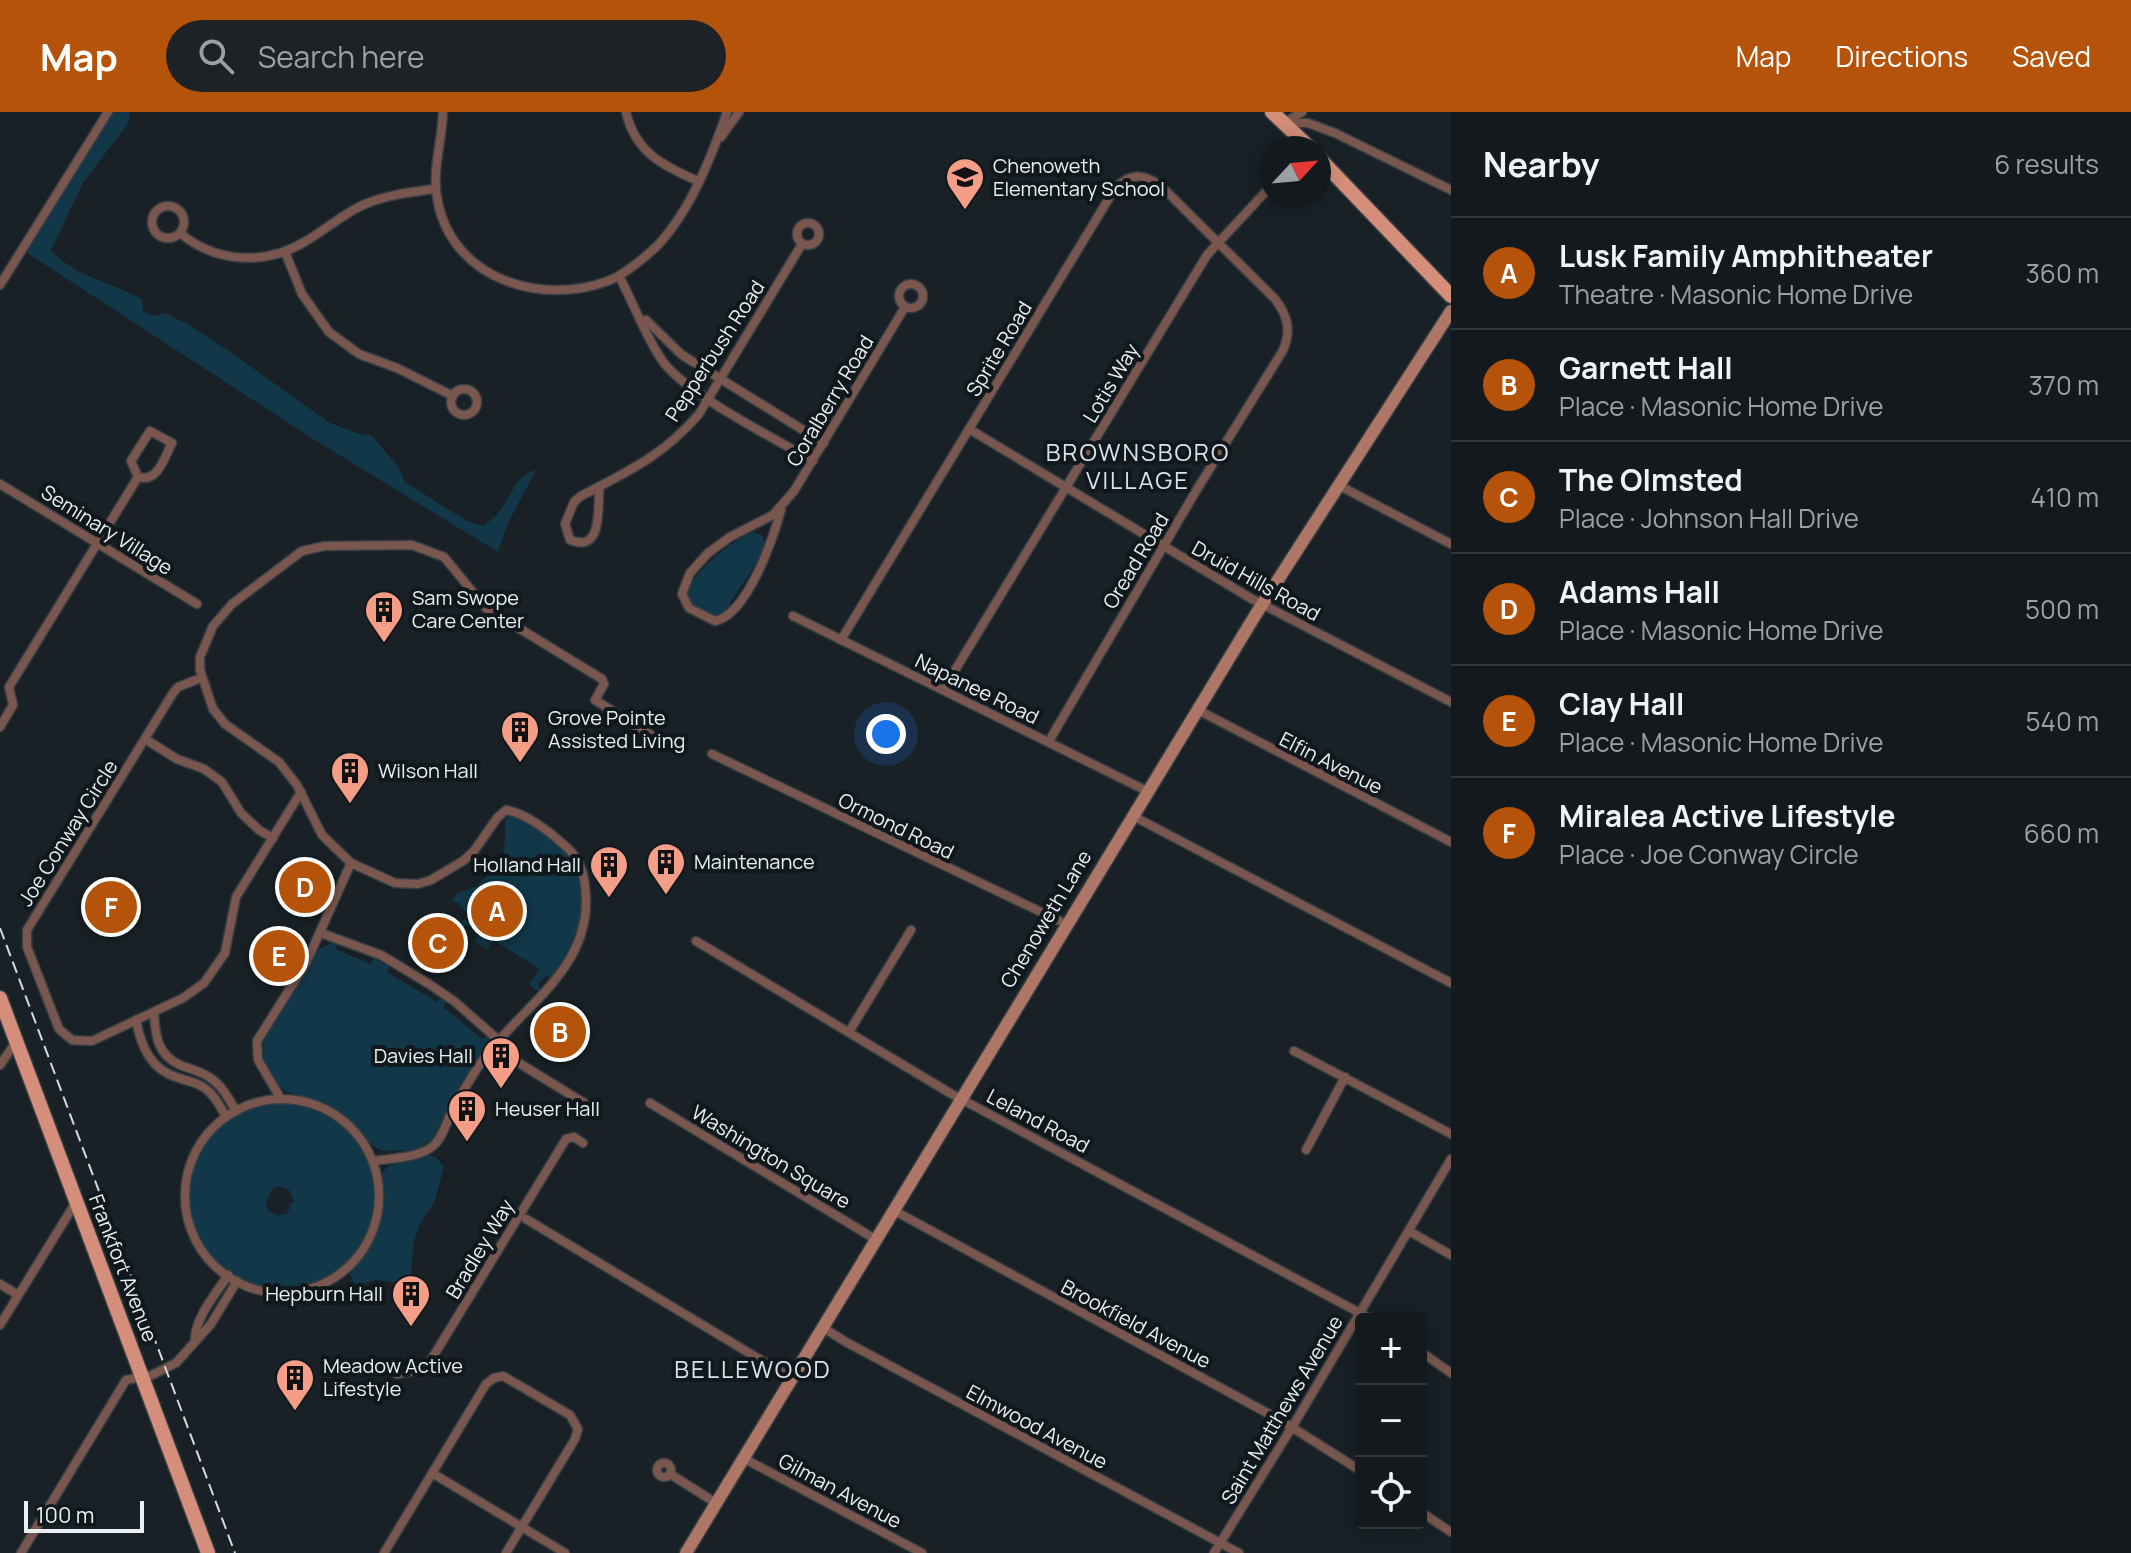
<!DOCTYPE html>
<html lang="en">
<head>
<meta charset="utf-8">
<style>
	body { margin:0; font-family:Manrope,sans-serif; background:#1c2225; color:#f1f3f6 }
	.controls { position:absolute; right:24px; bottom:24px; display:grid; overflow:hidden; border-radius:8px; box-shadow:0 4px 20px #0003 }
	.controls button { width:72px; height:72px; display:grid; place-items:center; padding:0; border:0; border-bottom:2px solid #32383b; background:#13191c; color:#f1f3f6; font:40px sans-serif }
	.compass { position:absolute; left:1259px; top:24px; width:72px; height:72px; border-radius:50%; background:#13191c; box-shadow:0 4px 20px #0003; rotate:64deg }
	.scale { position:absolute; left:24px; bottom:20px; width:120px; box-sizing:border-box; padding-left:8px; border:4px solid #e9eff2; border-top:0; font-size:22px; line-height:28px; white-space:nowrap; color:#e9eff2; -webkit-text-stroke:6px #10181c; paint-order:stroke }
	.you { position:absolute; left:886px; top:622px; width:28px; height:28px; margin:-20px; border:6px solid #fff; border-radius:50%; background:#1a73e8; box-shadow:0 0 0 12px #1a73e833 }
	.badge { display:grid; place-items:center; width:52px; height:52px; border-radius:50%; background:#b45309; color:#fff; font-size:26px; font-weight:700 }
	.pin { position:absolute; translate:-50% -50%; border:4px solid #fff; box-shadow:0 2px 8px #0006 }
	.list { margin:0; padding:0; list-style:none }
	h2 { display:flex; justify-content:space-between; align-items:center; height:104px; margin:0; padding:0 32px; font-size:34px }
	h2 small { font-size:26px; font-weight:400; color:#9da0a3 }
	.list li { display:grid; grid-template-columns:52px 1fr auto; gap:24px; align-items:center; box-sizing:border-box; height:112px; padding:0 32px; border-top:2px solid #32383b }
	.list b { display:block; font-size:30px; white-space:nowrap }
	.list p { margin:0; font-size:26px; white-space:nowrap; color:#9da0a3 }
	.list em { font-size:26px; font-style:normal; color:#9da0a3 }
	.icon { flex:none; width:44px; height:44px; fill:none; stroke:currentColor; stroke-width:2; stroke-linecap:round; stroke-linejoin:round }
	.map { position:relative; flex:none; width:1451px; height:1441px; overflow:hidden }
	header { display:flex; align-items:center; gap:48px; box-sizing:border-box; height:112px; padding:0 40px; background:#b45309; color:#fff }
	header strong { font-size:38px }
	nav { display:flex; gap:44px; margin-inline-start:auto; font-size:28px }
	.search { width:560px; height:72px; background:#1c2225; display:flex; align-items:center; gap:20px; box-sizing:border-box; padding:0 28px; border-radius:44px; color:#9da0a3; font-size:30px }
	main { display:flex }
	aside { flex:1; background:#13191c }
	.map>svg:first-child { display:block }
	.green { fill:#113748; fill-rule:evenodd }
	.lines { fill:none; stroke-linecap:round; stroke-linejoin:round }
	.street-casing { stroke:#363e43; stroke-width:11 }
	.secondary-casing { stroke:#363e43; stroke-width:15 }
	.primary-casing { stroke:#363e43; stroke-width:17 }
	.street { stroke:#79574e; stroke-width:8 }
	.secondary { stroke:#ad7667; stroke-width:12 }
	.primary { stroke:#d48e7a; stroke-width:14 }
	.rail { stroke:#d4dadd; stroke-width:2; stroke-dasharray:12 6; stroke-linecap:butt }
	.labels { text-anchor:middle; stroke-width:8; stroke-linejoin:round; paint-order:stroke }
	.poi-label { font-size:20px; fill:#e9eff2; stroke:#10181c; text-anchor:start }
	.street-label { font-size:20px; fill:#e9eff2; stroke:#10181c }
	.quarter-label { font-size:24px; letter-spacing:2px; fill:#d8e3ea; stroke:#10181c }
</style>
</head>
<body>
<header>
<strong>Map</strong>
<div class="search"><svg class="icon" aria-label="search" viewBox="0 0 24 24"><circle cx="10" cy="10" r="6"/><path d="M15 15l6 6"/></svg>Search here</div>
<nav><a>Map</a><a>Directions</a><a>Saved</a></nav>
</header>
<main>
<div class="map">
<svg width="1451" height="1441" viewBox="0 0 1451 1441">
	<rect width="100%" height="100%" fill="#192126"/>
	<g class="green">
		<path d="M113,0H130L129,10L83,71L51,138C76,166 112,170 142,187L143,199L154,204L166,201L193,215L226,237L330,311L357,321L372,324L397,353L405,370L467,409L483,414C488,410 494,406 498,401C510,387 516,362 536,358L507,413L498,440L313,327L24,139Z"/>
		<path d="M753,420L763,424L765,435L761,444L730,491L729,498L716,506L692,495L687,485C688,462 733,428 753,420Z"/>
		<path d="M509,703C521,705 533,713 542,720C555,728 567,737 574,750C594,786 581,840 551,866L546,864L538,872L541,877L538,879L529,873L540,857L493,828L487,837L475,830L480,820L466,812L464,815L460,812L463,808L467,809L470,803L459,795L460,791L451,789L458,781L477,774L505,745L503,735C509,724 500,712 509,703Z"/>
		<polygon points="333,830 337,832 335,837 371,852 374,846 389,854 387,860 437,890 441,886 446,889 443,895 482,927 487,924 489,926 488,934 452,991 432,1028 416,1038 382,1039 370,1032 354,1012 327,992 287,980 277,973 264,952 263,929 319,837"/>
		<path d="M288,991C416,1011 393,1186 275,1177C158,1169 159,992 288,991ZM278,1074L289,1078L294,1090L289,1092L290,1096L286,1102L278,1103L269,1099L266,1092L272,1077Z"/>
		<path d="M428,1042L436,1046L444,1054L435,1089L421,1110L414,1129L410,1172L402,1179L393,1170L376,1168L364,1172L366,1178C358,1176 352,1170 350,1162L371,1132L378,1114L383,1093L382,1064L385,1057L394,1050Z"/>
	</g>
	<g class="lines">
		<defs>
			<g id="street">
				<path d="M443,0C442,31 431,60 438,91C454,167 540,194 608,169C626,162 643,147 657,134C691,98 711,46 727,0"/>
				<path d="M626,0C635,40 663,54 698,69"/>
				<polyline points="1284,11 1302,0"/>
				<polyline points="1285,11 1308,11 1335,21 1451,78"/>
				<polyline points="721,25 739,0"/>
				<circle cx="168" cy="110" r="16"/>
				<circle cx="808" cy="122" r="11"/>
				<path d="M180,121C216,151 266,154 306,129C325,118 343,102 363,93C385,83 412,80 435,77"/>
				<polyline points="285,140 302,182 329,220 359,242 397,256 453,284"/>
				<path d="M619,164C633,190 647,228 664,251C690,284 774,326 813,349"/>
				<circle cx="911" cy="184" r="12"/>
				<polyline points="0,173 108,0"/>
				<polyline points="646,208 682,243 824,331"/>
				<circle cx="464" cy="290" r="13"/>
				<polyline points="969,317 1252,487 1451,590"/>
				<path d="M150,319L172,331C164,346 158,371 138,365L131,349Z"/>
				<polyline points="0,372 197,492"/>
				<polyline points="1338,373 1451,432"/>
				<path d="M600,374C596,389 606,442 570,428L565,412L574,390L581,384C629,359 664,343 699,302L802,132"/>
				<path d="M781,398C773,427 747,503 715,509L689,496L682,482L690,461L708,441L730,425L773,403L794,379L905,195"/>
				<polyline points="793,504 1147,679"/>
				<path d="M841,528L1114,78C1131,58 1148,62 1166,79L1275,187C1288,204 1292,220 1282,240L1196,379L1049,629"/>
				<polyline points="201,566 178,575 173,581 27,818 27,835 59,917 72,928 92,929 183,886 204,871 225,841 236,785 301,680"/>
				<polyline points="943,578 1207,143 1271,74"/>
				<polyline points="1198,598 1451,730"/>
				<polyline points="0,615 13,593 9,575 138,365"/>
				<polyline points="145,627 177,647 204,657 222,670 241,701 259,718 273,726"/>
				<polyline points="712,642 1066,812"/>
				<polyline points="1133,704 1451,871"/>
				<polyline points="321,821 381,843 429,872 454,889 495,925 501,940 589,994"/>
				<polyline points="696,829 950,981 1371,1207"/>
				<path d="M154,900C155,922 157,943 180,953C190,957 200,959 209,965C222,973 229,987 236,999"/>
				<path d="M136,908C141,935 151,958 179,966C187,969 196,970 203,975C214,982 220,994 226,1005"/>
				<polyline points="849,920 911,818"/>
				<polyline points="1294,939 1451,1022"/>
				<polyline points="0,953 16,930"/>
				<polyline points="281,987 258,948 257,929 306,851 351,751"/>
				<circle cx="282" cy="1084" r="97"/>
				<polyline points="650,991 875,1127"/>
				<polyline points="1306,1038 1345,965"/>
				<path d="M374,1049C391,1046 419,1046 433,1034C443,1026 447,1008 453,997C463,980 473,961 485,945C524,893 588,858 586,786C585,763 581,746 563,732C549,719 525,701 506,698L497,706L474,739L463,749L431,768L418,772L395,771L351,751L322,723L297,673L279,650L225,612L213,597L200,558V545L213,514L232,492L302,439L324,434L412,433L444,445L486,496L602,567L604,572L595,588L651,623"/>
				<polyline points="893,1098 1282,1309 1361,1359"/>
				<polyline points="526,1107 791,1266"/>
				<polyline points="1409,1119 1451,1143"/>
				<polyline points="0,1172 18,1183"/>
				<polyline points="0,1213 76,1090"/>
				<polyline points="822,1215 846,1230 1239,1441"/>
				<path d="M195,1228C195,1205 216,1182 228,1163"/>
				<polyline points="1421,1240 1451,1261"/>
				<polyline points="397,1262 418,1258 431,1248 566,1027 574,1025 583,1031"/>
				<polyline points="743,1346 922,1441"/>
				<circle cx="664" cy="1358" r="7"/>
				<polyline points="432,1361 565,1441"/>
				<polyline points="670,1362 716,1391"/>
				<polyline points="1421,1400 1451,1420"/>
				<polyline points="21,1441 126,1268 152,1263 176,1251 211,1212 237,1169"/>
				<polyline points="384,1441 486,1272 494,1266 503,1264 570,1303 578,1317 575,1327 506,1441"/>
				<polyline points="1214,1441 1297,1307 1451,1047"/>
			</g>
			<polyline id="secondary" points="686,1441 1256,502 1451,199"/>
			<g id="primary">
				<polyline points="1272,0 1310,36"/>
				<polyline points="1319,46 1451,184"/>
				<polyline points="0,886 208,1441"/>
			</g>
		</defs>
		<use href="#street" class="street-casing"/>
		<use href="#secondary" class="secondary-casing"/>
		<use href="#primary" class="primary-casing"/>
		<use href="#street" class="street"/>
		<use href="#secondary" class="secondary"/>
		<use href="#primary" class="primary"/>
		<polyline class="rail" points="0,816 235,1441"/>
	</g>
	<defs>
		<symbol id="school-pin" viewBox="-11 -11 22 30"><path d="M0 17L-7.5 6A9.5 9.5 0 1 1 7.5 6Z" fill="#f49e87" stroke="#10181c"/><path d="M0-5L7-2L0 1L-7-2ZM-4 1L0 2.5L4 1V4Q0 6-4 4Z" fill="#111"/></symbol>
		<symbol id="building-pin" viewBox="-11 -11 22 30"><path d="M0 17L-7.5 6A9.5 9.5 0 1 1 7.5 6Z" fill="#f49e87" stroke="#10181c"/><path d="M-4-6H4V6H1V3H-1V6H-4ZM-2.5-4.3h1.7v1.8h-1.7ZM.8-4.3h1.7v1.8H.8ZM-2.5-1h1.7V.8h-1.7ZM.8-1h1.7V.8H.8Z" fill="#111"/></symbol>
	</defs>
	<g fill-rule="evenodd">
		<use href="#school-pin" x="943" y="43" width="44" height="60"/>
		<use href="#building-pin" x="362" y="476" width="44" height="60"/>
		<use href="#building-pin" x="498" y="596" width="44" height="60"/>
		<use href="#building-pin" x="328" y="637" width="44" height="60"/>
		<use href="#building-pin" x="644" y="728" width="44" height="60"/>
		<use href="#building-pin" x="587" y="731" width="44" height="60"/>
		<use href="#building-pin" x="479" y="922" width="44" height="60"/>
		<use href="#building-pin" x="445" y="975" width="44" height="60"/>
		<use href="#building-pin" x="389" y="1160" width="44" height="60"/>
		<use href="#building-pin" x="273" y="1244" width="44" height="60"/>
	</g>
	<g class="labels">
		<g class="poi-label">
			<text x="993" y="61">Chenoweth<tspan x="993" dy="23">Elementary School</tspan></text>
			<text x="412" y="493">Sam Swope<tspan x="412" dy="23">Care Center</tspan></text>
			<text x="548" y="613">Grove Pointe<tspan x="548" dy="23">Assisted Living</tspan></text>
			<text x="378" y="666">Wilson Hall</text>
			<text x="694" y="757">Maintenance</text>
			<text x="581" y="760" text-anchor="end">Holland Hall</text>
			<text x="473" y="951" text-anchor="end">Davies Hall</text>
			<text x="495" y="1004">Heuser Hall</text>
			<text x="383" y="1189" text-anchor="end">Hepburn Hall</text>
			<text x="323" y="1261">Meadow Active<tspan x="323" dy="23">Lifestyle</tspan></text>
		</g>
		<g class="street-label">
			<text transform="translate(999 237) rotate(-59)" y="7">Sprite Road</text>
			<text transform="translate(715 239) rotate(-57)" y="7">Pepperbush Road</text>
			<text transform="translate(1111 271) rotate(-59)" y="7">Lotis Way</text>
			<text transform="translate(830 289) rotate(-59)" y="7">Coralberry Road</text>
			<text transform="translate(107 418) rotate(32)" y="7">Seminary Village</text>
			<text transform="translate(1136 449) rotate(-59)" y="7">Oread Road</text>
			<text transform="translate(1256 469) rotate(29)" y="7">Druid Hills Road</text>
			<text transform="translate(977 577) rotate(26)" y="7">Napanee Road</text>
			<text transform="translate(1331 651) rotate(27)" y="7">Elfin Avenue</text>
			<text transform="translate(896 714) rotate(26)" y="7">Ormond Road</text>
			<text transform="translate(68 721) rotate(-58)" y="7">Joe Conway Circle</text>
			<text transform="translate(1046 807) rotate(-59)" y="7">Chenoweth Lane</text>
			<text transform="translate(1038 1009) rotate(28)" y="7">Leland Road</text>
			<text transform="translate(771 1045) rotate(31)" y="7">Washington Square</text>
			<text transform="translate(480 1137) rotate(-59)" y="7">Bradley Way</text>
			<text transform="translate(123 1156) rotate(69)" y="7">Frankfort Avenue</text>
			<text transform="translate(1136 1212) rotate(28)" y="7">Brookfield Avenue</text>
			<text transform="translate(1282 1298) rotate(-59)" y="7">Saint Matthews Avenue</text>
			<text transform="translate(1037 1315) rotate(28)" y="7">Elmwood Avenue</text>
			<text transform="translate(840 1379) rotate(28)" y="7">Gilman Avenue</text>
		</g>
		<g class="quarter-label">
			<text x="1138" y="349">BROWNSBORO<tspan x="1138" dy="28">VILLAGE</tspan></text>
			<text x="753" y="1266">BELLEWOOD</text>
		</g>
	</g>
</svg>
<div class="controls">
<button>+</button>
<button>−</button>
<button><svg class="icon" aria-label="locate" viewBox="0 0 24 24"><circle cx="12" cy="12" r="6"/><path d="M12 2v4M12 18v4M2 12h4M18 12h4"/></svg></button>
</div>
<svg class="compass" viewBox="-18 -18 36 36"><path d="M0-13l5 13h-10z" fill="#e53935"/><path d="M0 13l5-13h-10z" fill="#9da0a3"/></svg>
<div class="scale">100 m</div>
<div class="you"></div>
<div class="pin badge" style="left:497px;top:799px">A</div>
<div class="pin badge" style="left:560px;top:920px">B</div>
<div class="pin badge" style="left:438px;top:831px">C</div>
<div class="pin badge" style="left:305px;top:775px">D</div>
<div class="pin badge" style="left:279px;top:844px">E</div>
<div class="pin badge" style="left:111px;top:795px">F</div>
</div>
<aside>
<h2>Nearby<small>6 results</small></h2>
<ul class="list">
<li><span class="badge">A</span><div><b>Lusk Family Amphitheater</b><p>Theatre · Masonic Home Drive</p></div><em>360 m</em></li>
<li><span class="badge">B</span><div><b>Garnett Hall</b><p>Place · Masonic Home Drive</p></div><em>370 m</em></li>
<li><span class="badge">C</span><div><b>The Olmsted</b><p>Place · Johnson Hall Drive</p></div><em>410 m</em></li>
<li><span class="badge">D</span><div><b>Adams Hall</b><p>Place · Masonic Home Drive</p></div><em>500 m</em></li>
<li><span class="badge">E</span><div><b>Clay Hall</b><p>Place · Masonic Home Drive</p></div><em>540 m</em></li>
<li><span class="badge">F</span><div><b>Miralea Active Lifestyle</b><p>Place · Joe Conway Circle</p></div><em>660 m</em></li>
</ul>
</aside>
</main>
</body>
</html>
